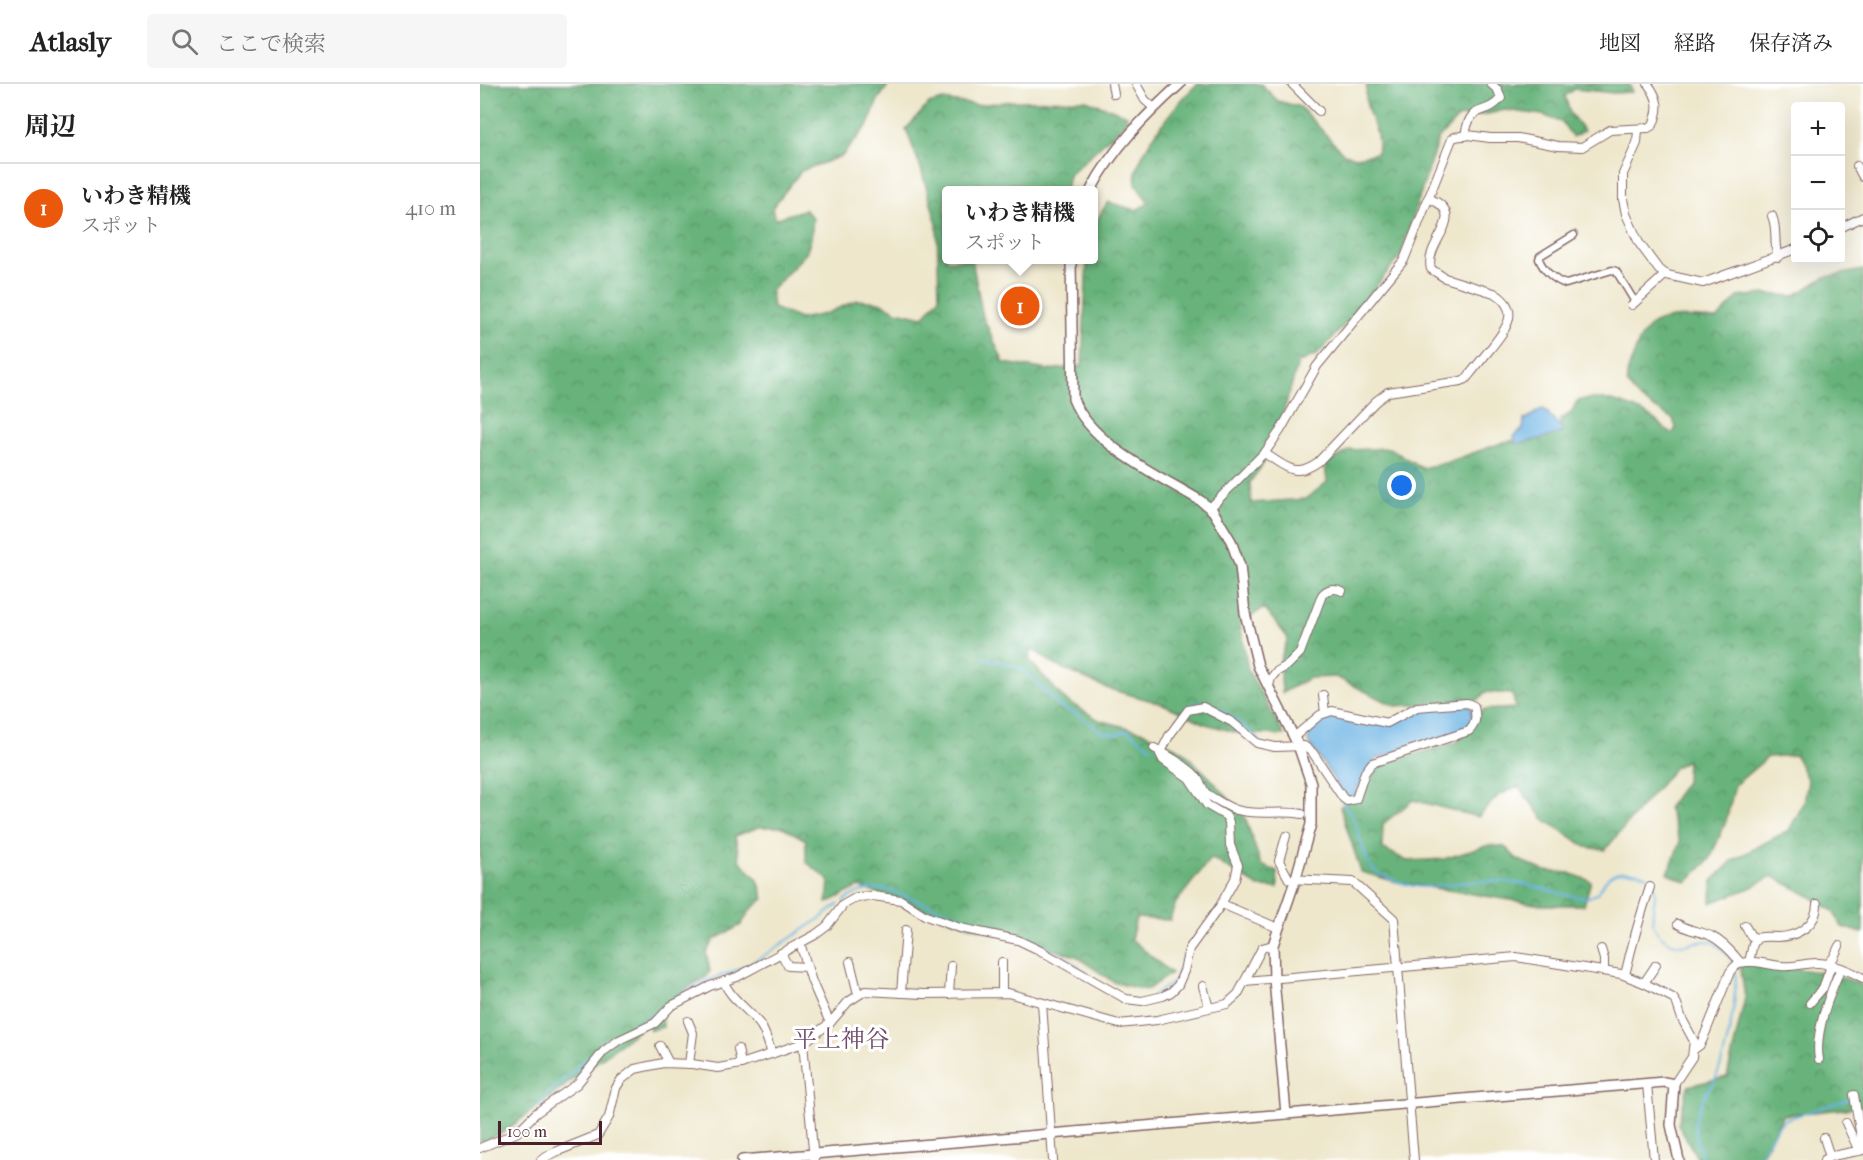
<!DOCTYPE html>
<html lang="ja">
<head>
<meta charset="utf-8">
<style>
	body { margin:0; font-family:"IM FELL French Canon","Noto Serif JP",serif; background:#f6f6f6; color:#222 }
	.controls { position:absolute; right:18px; top:18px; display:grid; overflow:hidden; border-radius:6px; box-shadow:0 6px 24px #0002 }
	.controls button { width:54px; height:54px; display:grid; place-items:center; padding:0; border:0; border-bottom:2px solid #e0e0e0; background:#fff; color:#222; font:30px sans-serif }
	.scale { position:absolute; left:18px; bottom:15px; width:104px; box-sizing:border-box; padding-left:6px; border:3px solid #4a1f2b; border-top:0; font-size:16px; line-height:21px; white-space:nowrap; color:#4a1f2b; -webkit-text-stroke:4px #fff; paint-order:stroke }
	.you { position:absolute; left:922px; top:402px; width:21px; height:21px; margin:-15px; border:4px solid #fff; border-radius:50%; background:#1a73e8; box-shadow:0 0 0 9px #1a73e833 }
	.badge { display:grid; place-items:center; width:39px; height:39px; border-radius:50%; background:#ea580c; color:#fff; font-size:20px; font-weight:700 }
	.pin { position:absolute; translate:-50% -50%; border:3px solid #fff; box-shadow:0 2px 6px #0006 }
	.popup { position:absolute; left:462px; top:102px; width:156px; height:78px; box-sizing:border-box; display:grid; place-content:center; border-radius:6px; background:#fff; filter:drop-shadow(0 2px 4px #0005); font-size:20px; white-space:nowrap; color:#767676 }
	.popup b { font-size:22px; color:#222 }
	.popup::after { content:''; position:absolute; left:50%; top:100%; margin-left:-12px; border:12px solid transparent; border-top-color:#fff }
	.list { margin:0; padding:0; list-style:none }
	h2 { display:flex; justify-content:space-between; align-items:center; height:78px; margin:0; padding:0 24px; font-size:26px }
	h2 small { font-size:20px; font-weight:400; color:#767676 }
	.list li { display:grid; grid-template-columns:39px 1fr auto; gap:18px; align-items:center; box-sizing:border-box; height:90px; padding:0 24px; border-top:2px solid #e0e0e0 }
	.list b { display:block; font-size:22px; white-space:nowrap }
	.list p { margin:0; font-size:20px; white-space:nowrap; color:#767676 }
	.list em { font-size:20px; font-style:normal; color:#767676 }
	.icon { flex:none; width:33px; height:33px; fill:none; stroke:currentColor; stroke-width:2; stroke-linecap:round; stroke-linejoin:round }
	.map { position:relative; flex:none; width:1383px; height:1076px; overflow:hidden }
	header { display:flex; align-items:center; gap:36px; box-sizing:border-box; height:84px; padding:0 30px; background:#fff; border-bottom:2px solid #e0e0e0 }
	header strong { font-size:28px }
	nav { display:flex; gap:33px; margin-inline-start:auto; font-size:21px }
	.search { width:420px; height:54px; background:#f6f6f6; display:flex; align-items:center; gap:15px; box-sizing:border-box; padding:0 21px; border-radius:6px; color:#767676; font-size:22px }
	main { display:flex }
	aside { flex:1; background:#fff }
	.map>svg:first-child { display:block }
	.forest { fill:url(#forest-crowns); stroke:#596953; stroke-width:1.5 }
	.water { fill:#6bb3e3; stroke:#5a6987; stroke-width:1.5 }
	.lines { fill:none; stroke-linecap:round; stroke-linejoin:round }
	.stream { stroke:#6bb3e3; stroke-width:2 }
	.pedestrian-casing { stroke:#836563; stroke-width:9 }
	.minor-casing { stroke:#836563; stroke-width:10 }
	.tertiary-casing { stroke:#836563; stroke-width:12 }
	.pedestrian { stroke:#fff; stroke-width:6 }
	.minor { stroke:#fff; stroke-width:8 }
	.tertiary { stroke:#fff; stroke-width:9 }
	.labels { text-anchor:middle; stroke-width:6; stroke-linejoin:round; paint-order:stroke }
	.quarter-label { font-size:24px; fill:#704b6b; stroke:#fff }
</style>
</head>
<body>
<header>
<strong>Atlasly</strong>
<div class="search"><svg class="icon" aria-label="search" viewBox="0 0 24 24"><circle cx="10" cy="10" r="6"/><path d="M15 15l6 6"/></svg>ここで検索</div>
<nav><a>地図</a><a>経路</a><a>保存済み</a></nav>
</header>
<main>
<aside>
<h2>周辺<small></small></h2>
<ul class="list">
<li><span class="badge">1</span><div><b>いわき精機</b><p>スポット</p></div><em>410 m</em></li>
</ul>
</aside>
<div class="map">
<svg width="1383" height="1076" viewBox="0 0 1383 1076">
	<defs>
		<pattern id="forest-crowns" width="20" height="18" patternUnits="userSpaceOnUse" patternTransform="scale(1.5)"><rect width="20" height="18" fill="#68b37b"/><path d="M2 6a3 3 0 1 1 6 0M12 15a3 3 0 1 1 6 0" fill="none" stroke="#589165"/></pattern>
	</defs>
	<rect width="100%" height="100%" fill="#fff"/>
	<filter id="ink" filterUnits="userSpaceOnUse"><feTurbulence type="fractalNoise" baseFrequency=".0167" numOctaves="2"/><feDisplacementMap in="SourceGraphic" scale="12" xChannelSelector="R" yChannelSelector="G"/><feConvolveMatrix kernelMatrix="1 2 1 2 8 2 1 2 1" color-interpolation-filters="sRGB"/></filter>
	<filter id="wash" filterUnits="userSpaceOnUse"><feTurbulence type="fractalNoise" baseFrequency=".008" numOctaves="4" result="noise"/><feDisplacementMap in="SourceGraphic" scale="24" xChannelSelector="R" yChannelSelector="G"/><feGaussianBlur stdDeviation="1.35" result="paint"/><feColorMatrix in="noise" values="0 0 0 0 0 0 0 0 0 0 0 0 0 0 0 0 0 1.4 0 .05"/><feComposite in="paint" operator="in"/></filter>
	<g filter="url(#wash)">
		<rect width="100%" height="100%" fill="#eee7cc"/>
		<g class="forest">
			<path d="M0,0H409L398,16L388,41L362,72L321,87L292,124L295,135L325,125L333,134L331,155L326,169L291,207L293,224L320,235L345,230L377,216L399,218L417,227L443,233L459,214L457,140L441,85L426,45L449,20L463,16L497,21L532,17L606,16L647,31L646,38L589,91L586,106H466V176H492L503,233L524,279L569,286L602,282L607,176H614C614,148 611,142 628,118L656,126L669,119C665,113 658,105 656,99C650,76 700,13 718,0H781L798,17L820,23L864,70L877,73L897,69C901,52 892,40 888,25C885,17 886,8 887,0H1150L1152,8L1133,9L1095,5L1085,12L1090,29L1104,47L1092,53L1083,39L1063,31L1025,26L1003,31L979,33L958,55L921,171L869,236L838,270L818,279L806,320L784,379L770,398L771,419L826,415L847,398L845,381L870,366L909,364L942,384L965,379L1024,358L1081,349L1080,336L1091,329L1097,317C1118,310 1147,320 1166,330C1175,335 1184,344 1192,350L1196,344L1193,335C1179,326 1157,317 1149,302C1144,294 1149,284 1152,276C1156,263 1162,248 1173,240C1187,230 1220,234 1237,235L1258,213L1285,210L1314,212L1345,193L1383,186V849L1362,843L1353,827L1330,812L1292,792L1270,804L1231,819L1232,797L1253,776L1309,746L1324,719L1328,697L1315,671L1288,673L1255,701L1246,737L1230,775L1207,798L1188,789L1200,758L1188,723L1206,698L1207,676L1195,683L1125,766L1106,763L1064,735L1038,702L1018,712L998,733L933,716L903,740L902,764L927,777L964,775L1009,761L1025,763L1037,775L1064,787L1089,789L1111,797L1104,821H1062L917,798L881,788L860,723L887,702L891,693L904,679L978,658L1002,626L1036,624L1032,610L1005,608L998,616L915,622L856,593L829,594L802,609L800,576L808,554L784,524L760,539L768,586L804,651L758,649L726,640L683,620L629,605L577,582L552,565L549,576L585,616L619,636L661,647L702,666L734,698L765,733L781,781L797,787L798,804L779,803L731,774L695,820L690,836L656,834L651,855L691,889L667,906L635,899L596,872L487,841L379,803L347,819L349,796L326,778V756L303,743H279L255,752L260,777L278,796L284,815L271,825L261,841L235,855L226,868L230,887L226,893L203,906L182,929L183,943L170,946L168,939L24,1048L0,1058Z"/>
			<path d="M1260,878C1296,883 1352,885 1383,902V1023L1303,1031L1279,1076H1218L1198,1040L1208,1002L1247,993L1265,914Z"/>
		</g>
		<g class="water">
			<path d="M1062,325L1065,326L1084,347C1078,351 1042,360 1035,359L1034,352L1043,345L1044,336Z"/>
			<polygon points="987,621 991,623 993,636 988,645 896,675 871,715 865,712 828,657 829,643 842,633 853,629 897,641 938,626"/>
		</g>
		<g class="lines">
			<g class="stream">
				<polyline points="504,574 541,584 580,623 596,630 623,648 637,650 647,646 671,663"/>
				<path d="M708,623L717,618C742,620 762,641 780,656"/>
				<polyline points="697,636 704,626"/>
				<polyline points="677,662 686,650"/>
				<path d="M861,716C864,721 868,726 871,730C881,746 882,778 896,788C900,791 904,792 908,794C945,809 952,801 988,798C1006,796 1024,797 1042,800C1060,802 1093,816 1109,813C1127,810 1119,784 1152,788C1156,788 1161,789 1165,791C1192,807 1153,837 1188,857C1214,872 1224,836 1254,879"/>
				<path d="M364,817C377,806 389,805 405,805L533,851"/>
				<polyline points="563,864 587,875 608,889"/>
				<polyline points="673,911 694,898 704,870"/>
				<polyline points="59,1023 67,1011 124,958 157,941 204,908 229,896 262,884 282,873 341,834 359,820"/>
				<path d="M1224,1076C1211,1048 1212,1033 1228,1006C1231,1002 1234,999 1236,994C1247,966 1258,914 1255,884"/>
				<polyline points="1276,1076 1299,1041 1306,1035 1372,1014"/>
			</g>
		</g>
	</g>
	<g filter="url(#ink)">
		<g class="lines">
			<defs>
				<path id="pedestrian" d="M1094,151L1060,172L1059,175C1063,186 1075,197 1086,200L1132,186L1136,187L1155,218"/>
				<g id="minor">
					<polyline points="632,0 634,10"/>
					<polyline points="656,0 665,16 674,24"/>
					<polyline points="812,0 839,27"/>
					<polyline points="1158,45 1157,59 1143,90 1143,115 1146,130 1159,159 1179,186 1187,191 1223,199 1316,165"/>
					<path d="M985,52C990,17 1005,34 1021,14L1018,6L1011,0"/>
					<polyline points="1377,82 1383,93"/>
					<path d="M1292,132C1298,145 1293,159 1298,173"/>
					<polyline points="1360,144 1383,133"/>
					<polyline points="1152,221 1186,190"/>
					<path d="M784,369C806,382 814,395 838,378L895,318L908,308L981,297L986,295C994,285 1002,275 1011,264C1026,245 1042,226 1014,209L965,194L951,185C943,158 992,131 948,114"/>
					<path d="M730,424L786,367L800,347L837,282L924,176L972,55L975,53L988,51L1010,54H1038L1078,62L1102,63L1130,46L1168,44L1173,41C1180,24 1179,15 1168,0"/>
					<path d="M789,602L791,594L796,588L808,581L820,569L842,511C847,505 855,503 862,507"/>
					<polyline points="843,611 845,629"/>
					<path d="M674,664C687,671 702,679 713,689C720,696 721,701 725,708C728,712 752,725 757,726C778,732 800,726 822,730"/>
					<polyline points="806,752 799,777 809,795 873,798 914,835 934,1076"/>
					<polyline points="742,820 798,844"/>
					<path d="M1198,840C1209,847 1220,847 1231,852C1243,858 1252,868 1260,878"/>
					<polyline points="1265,842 1271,852 1277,854"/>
					<polyline points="320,859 332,898 350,939"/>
					<polyline points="1121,865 1124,875 1124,887"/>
					<polyline points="301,869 308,882 327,883"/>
					<polyline points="370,878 378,910"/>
					<polyline points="522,878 522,909"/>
					<path d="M1269,878L1273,860L1277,854C1285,852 1289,853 1297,853C1317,853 1337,841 1337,820"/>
					<polyline points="1347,881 1354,873 1359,862"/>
					<path d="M1145,891C1152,861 1160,832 1170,803"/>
					<path d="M244,897C248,913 271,927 281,942C286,950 289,961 292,970"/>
					<polyline points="765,897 1036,873 1141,890 1164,899 1193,914 1197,920 1202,935 1214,957 1212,973 1194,1000"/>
					<polyline points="1164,899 1176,881"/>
					<polyline points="723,902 729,924"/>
					<polyline points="421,909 426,846"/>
					<polyline points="469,910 471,882"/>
					<polyline points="562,919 573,1076"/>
					<polyline points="1330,919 1343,904 1351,882"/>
					<polyline points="208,937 213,949 209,980"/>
					<polyline points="323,959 334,1076"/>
					<polyline points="180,962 189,979"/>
					<polyline points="258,965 261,980"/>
					<path d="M1213,966L1220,961L1223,955L1250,888C1261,870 1284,881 1301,882C1314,884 1326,878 1339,879C1353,880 1370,887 1383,894"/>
					<path d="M1339,975C1334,950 1350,908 1361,884"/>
					<polyline points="1167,1000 1174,1076"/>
					<polyline points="1374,1011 1383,1066"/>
					<polyline points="1366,1039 1379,1067"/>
					<polyline points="1344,1054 1350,1073"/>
					<path d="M0,1064L36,1049L56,1029L97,1000L124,967L139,956L175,939L191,922L230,902L257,893L335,851L347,842L363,821L377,813L393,812L421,816L446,832L480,844L538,856L561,867L646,915L662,917L683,912L691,908L698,901L704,887L709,865L740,822L755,795L758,781L750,761L749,738L746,732L727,721L709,694L683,676L680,670L689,652L708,626L723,623L752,638L777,659L795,663L824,662L833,669L863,714L867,717L876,715L885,688L892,679L989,647C997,639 996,632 994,622L987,619L937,623L907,639L852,627L840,631L814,653"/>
					<polyline points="61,1076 73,1069 118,1051 129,1033 136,1004 141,996 155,985 183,979 212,980 238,984 261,980 291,970 323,959 350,939 368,918 385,907 443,910 528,909 639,940 677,936 747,920 758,910 782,864 793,861"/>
					<polyline points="1344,1076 1352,1072 1383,1066"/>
				</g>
				<g id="tertiary">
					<path d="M611,106C632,65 666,31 700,0"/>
					<path d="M591,176L593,315C611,361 680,392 721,417L733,427L751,457L760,482L765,529L778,582L818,661L831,699V740L815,797L793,861L794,895L806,1030"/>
					<polyline points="262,1076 1184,998 1194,1000 1191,1041 1199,1076"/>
				</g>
			</defs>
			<use href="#pedestrian" class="pedestrian-casing"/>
			<use href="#minor" class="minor-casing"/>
			<use href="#tertiary" class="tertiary-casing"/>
			<use href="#pedestrian" class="pedestrian"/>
			<use href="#minor" class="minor"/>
			<use href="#tertiary" class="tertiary"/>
		</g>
	</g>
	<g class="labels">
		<g class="quarter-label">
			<text x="361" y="963">平上神谷</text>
		</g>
	</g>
</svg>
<div class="controls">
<button>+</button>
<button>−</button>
<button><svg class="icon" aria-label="locate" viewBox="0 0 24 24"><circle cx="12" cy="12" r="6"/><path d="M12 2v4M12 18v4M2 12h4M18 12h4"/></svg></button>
</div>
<div class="scale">100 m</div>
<div class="you"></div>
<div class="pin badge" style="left:540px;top:222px">1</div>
<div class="popup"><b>いわき精機</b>スポット</div>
</div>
</main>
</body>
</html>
